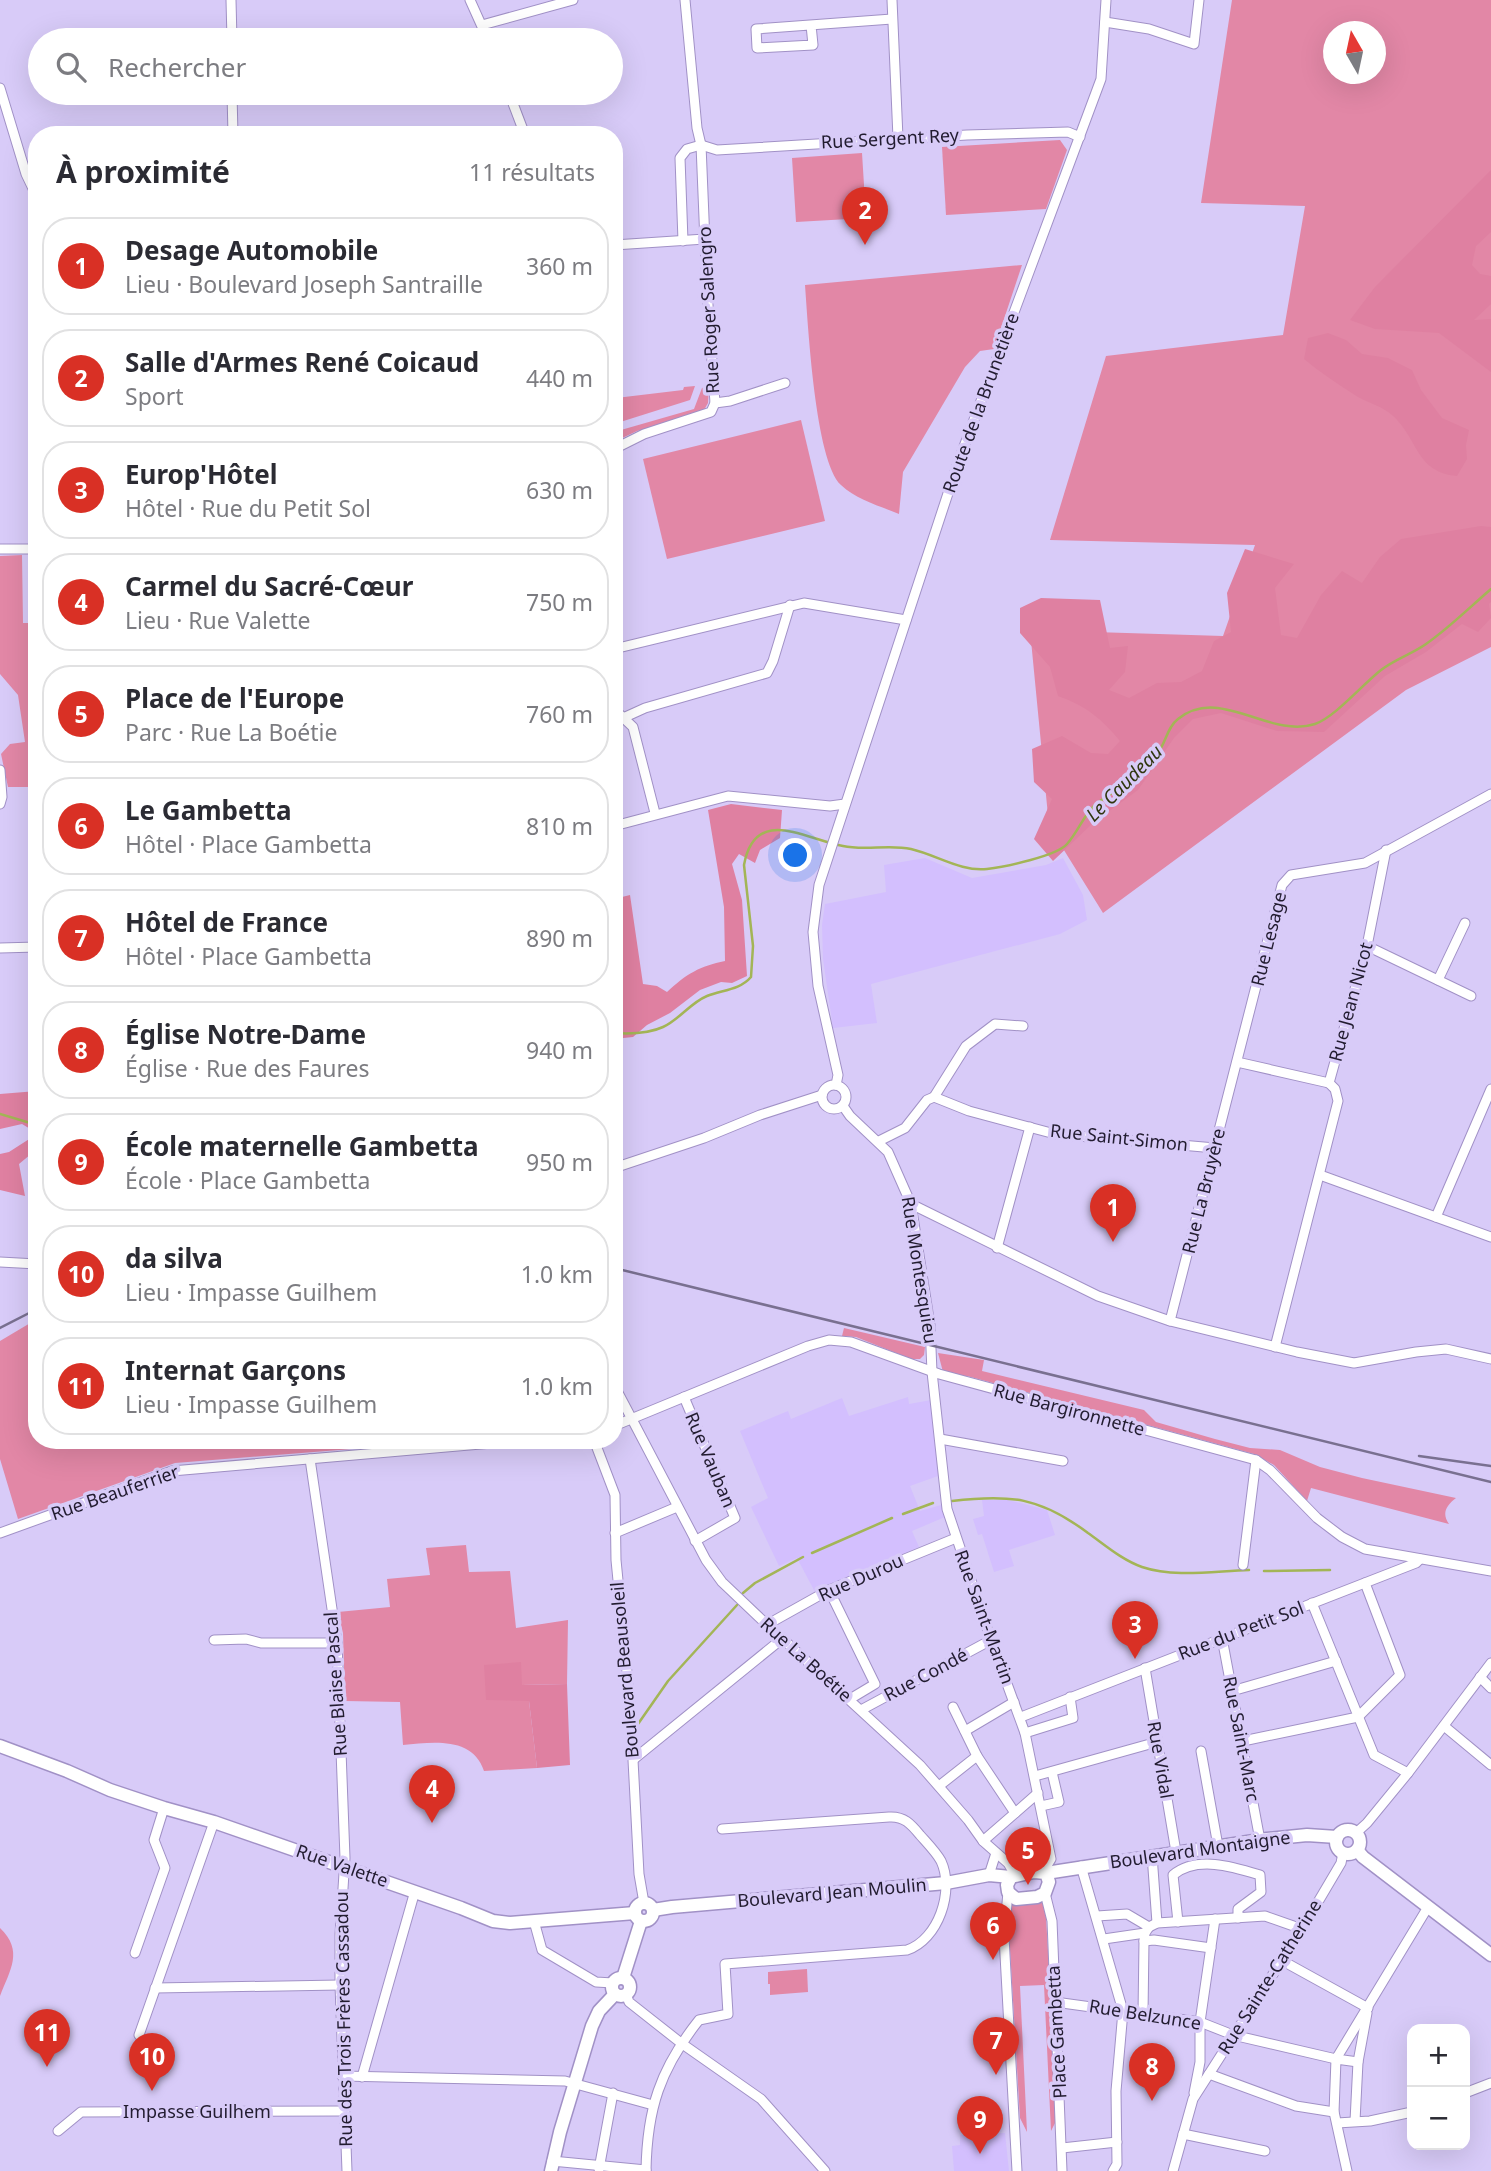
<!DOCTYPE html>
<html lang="fr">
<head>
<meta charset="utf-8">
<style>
	body { margin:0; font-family:"Noto Sans",sans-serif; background:#f7f7f7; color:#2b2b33 }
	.controls { position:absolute; right:21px; bottom:21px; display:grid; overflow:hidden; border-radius:14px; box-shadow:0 7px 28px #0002 }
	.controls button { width:63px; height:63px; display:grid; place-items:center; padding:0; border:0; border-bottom:2px solid #e1e1e2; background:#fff; color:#2b2b33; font:35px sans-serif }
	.compass { position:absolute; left:1323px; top:21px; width:63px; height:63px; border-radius:50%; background:#fff; box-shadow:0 7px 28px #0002; rotate:351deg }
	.you { position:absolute; left:796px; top:856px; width:24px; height:24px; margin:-18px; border:5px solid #fff; border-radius:50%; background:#1a73e8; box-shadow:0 0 0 10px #1a73e833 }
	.badge { display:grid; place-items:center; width:46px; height:46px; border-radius:50%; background:#d93025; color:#fff; font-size:23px; font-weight:700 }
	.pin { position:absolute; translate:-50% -58px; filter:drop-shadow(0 2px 4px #0008) }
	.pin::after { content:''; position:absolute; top:37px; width:24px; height:21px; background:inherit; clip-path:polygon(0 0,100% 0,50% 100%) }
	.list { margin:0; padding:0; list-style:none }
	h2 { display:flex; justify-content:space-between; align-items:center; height:91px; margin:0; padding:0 28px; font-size:30px }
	h2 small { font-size:23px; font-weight:400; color:#7c7c81 }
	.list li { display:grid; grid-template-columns:46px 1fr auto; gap:21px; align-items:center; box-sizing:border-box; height:98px; margin:0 14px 14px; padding:0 14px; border:2px solid #e1e1e2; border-radius:28px }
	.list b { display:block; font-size:26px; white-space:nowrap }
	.list p { margin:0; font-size:23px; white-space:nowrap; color:#7c7c81 }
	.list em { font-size:23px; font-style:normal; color:#7c7c81 }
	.icon { flex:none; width:38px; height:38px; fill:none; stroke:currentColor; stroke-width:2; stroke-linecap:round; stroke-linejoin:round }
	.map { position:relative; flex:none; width:1491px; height:2171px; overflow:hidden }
	.search { position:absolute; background:#fff; box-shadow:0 7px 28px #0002; left:28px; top:28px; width:595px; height:77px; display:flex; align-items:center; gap:18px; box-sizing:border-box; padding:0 24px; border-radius:38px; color:#7c7c81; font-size:26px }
	.panel { position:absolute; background:#fff; box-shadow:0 7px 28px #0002; left:28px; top:126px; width:595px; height:1323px; border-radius:28px }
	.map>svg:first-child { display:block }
	.built { fill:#d3bffe }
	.green { fill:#e287a6; fill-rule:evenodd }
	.forest { fill:#df80a1 }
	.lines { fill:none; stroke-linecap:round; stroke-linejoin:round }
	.stream { stroke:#a3b556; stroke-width:2.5 }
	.minor-casing { stroke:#a191c6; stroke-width:11 }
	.secondary-casing { stroke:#a191c6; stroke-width:15 }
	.minor { stroke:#fff; stroke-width:9 }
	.secondary { stroke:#fff; stroke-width:12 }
	.rail { stroke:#797090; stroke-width:2.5 }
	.labels { text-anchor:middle; stroke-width:7; stroke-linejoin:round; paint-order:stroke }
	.street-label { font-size:18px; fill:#221c30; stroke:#d8cbf8 }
	.water-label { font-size:19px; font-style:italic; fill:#2f360e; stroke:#d8cbf8 }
</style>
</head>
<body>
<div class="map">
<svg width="1491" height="2171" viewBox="0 0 1491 2171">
	<rect width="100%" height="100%" fill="#d8cbf8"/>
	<g class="built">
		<polygon points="925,858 972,878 1046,865 1063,858 1083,895 1087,920 1060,934 871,984 877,1023 833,1028 823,959 822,925 825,904 886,892 884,865"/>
		<polygon points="908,1397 909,1404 931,1400 938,1476 910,1486 920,1511 941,1505 945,1517 912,1531 919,1547 815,1592 797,1558 779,1566 751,1507 768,1498 740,1431 788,1411 791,1419 842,1398 849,1416"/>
		<polygon points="982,1500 1008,1500 1047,1510 1055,1535 1009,1550 1014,1566 994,1572 982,1534 978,1535 973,1519 984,1516"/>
		<polygon points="1005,2133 1009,2171 954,2171 952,2146 960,2145 960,2135"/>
	</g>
	<g class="green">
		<path d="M1232,0H1491V647L1406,690L1103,913L1049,826L1030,630L1223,636L1255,545L1050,540L1106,356L1283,335L1305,206L1201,203ZM1334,32H1376V74H1334Z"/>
		<polygon points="1060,140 1067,150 1046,209 946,215 942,147"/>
		<polygon points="862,153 866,218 796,222 792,158"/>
		<path d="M1022,265L994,349L980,351L965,367L903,472L899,514C880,506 857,500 841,485C815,461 808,324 805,285Z"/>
		<polygon points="695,386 690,400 614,424 616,398 683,390 684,387"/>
		<polygon points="709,386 708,403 704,410 695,414 637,431 614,442 614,432 694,409 702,388"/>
		<polygon points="801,420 825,521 667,559 643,459"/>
		<polygon points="22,555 23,623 37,623 37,844 34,845 28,787 8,787 1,754 10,744 25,742 18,695 0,674 0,556"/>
		<polygon points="37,1319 37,1440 439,1440 440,1442 175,1463 18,1519 0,1459 0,1341"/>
		<polygon points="844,1328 925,1347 924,1355 920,1359 911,1359 856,1337 842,1336"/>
		<path d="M938,1353L984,1360L982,1371L1144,1410L1156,1422L1215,1439L1250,1448L1280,1450L1320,1467L1362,1478L1456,1498C1447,1505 1441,1513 1449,1524L1311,1488L1307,1501L1274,1465L1254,1454L967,1376L960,1377L943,1372Z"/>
		<path d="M466,1545L469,1572L510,1571L516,1628L568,1620L567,1684L522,1685L484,1665L529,1701L537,1768L484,1771C473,1736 432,1742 403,1745L400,1702L345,1701L343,1633L338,1612L390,1607L387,1579L430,1575L426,1548Z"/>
		<polygon points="1043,1899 1045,1901 1058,2117 1051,2131 1044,1985 1020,1986 1027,2132 1020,2118 1010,1950 1009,1904 1011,1900"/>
		<path d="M0,1928C24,1951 10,1970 0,1996Z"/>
		<polygon points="807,1969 808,1992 770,1995 770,1984 768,1984 768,1972"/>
	</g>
	<g class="forest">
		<polygon points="1491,170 1491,232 1476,246 1472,265 1480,274 1491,276 1491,304 1474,320 1491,319 1491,372 1439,333 1375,329 1350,320 1375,287"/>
		<path d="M1328,333L1346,340L1362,354L1388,358L1412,370L1421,390L1442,418L1469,430L1466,445L1467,459L1457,476C1415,472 1419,439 1392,415C1383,407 1369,403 1358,397C1339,385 1321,373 1304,359L1308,338Z"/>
		<path d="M1481,526L1491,527V602L1489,604L1491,618L1478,632L1462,624L1426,652L1385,676L1324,732L1277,731L1221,713L1193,719L1174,738L1138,790L1093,823L1053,861L1034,839L1052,799L1034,782L1032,749L1062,736L1091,753L1108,754L1120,741C1101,718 1086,706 1058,696L1050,667L1020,633V608L1041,598L1100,600L1110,648L1128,646L1125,672L1109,690L1129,698L1157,683L1181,682L1202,671L1214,641L1231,632L1227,593L1245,549L1294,564L1275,588L1281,635L1297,638L1321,595L1342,571L1362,583L1380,557L1401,539Z"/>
		<path d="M731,804L782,810L780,838L760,850L755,863L739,854L732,864L742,900L747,976L732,983L721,982L700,990L670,1013L647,1025L633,1037L614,1039V929L619,926L616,916H614V899L630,895L643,984L657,986L667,992C686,974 700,966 725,961L724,907L708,810Z"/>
		<polygon points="37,1091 37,1133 22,1124 0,1129 0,1094"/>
		<polygon points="37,1134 37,1149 19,1164 25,1196 0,1190 0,1154 9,1152"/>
		<polygon points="521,1662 522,1685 567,1684 570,1765 537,1768 529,1701 486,1700 484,1665"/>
	</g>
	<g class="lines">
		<g class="stream">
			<path d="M614,1033C630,1034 648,1034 663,1027C679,1020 690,1003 707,996C722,990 740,990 751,977L753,946L744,865C755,805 805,839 843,846C865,851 889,844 911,849C937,855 961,872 987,869C1004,867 1057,856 1067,844C1078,832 1083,816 1095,805C1104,797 1116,791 1126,784C1137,777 1147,765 1156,755C1166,745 1166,728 1178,719C1220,685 1269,739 1315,724C1335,717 1362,685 1381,670C1395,659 1412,654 1426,644C1449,628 1470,607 1491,589"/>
			<polyline points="0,1114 37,1125"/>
			<path d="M952,1501C1010,1494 1040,1497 1088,1533C1105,1545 1122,1560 1142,1567C1175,1578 1214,1571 1249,1570"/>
			<polyline points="903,1514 933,1503"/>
			<polyline points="812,1553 892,1518"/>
			<polyline points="1264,1571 1330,1570"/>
			<polyline points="743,1593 755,1583 803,1557"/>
			<polyline points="638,1724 668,1681 737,1605"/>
		</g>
		<defs>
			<g id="minor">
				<polyline points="231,0 232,40"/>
				<polyline points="470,0 488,40"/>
				<polyline points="892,0 898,138"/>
				<polyline points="1105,22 1149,29 1194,44 1199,0"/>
				<polyline points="482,25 573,0"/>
				<polyline points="811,25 813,45 757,48 756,29 892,19"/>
				<polyline points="0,88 26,174 37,197"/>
				<polyline points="232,93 233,135"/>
				<polyline points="509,93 525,135"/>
				<polyline points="232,101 260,93"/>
				<polyline points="701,145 717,150 967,135 1068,132 1080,137"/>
				<polyline points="683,241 680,158 687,149 701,145"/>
				<polyline points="614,245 705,239"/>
				<polyline points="614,367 614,390"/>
				<polyline points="715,403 730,401 785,383"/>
				<polyline points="614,449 644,434 711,412 715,403 707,291 701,145 697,128 685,0"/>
				<polyline points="0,549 37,549"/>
				<polyline points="614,649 804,603 906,620"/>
				<polyline points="614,709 633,727 655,813"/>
				<polyline points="623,718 645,708 767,673 773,661 790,605"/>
				<polyline points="0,770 2,797 0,804"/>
				<polyline points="614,826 728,796 830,806 845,804"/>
				<polyline points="1367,946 1471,996"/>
				<polyline points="0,948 37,947"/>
				<polyline points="1438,980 1465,923"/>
				<polyline points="1237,1062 1329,1083"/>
				<polyline points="1329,1083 1367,946 1386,850"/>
				<circle cx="834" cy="1097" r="12"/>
				<polyline points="836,1085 838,1075 818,986 813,932 819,885 959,460 1101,79 1106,0"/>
				<polyline points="934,1097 966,1046 995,1024 1023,1026"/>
				<polyline points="843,1106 850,1116 888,1152 911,1204 930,1325 932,1372 947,1509 991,1640 1025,1733 1051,1859 1043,1872"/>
				<polyline points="879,1141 905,1128 927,1100 934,1097 969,1111 1055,1134 1215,1148"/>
				<polyline points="614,1168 704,1138 760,1115 822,1095"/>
				<polyline points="1320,1175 1491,1237"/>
				<polyline points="911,1204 1098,1296 1170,1321 1297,1352 1354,1363 1416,1352 1446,1349 1491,1359"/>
				<polyline points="1436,1217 1491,1089"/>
				<polyline points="997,1248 1030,1127"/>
				<polyline points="0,1262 37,1264"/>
				<polyline points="1170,1321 1282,885 1291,875 1365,863 1491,794"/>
				<polyline points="1275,1347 1338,1101 1335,1089 1329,1083"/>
				<polyline points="614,1385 706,1560 722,1582 763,1621 770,1623 773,1630 920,1765 968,1820 983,1841 1008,1863 1015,1875"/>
				<polyline points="684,1397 735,1518 695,1541"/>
				<polyline points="614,1426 808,1346 829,1340 851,1342 939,1374 1256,1460 1270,1470 1317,1518 1342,1537 1365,1549 1491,1571"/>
				<polyline points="940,1439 1063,1461"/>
				<polyline points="594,1440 615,1495 616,1560 630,1703 639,1874 644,1903"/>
				<polyline points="310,1459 337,1643 345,1858 340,1934 340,1985 347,2171"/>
				<polyline points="0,1533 172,1471 526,1440"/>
				<polyline points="615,1533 677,1507"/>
				<polyline points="1243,1565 1256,1460"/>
				<polyline points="829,1590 875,1684 850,1699"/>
				<polyline points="1312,1603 1374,1755 1408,1773"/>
				<polyline points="770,1623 829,1590 956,1538"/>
				<polyline points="1222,1638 1260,1840"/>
				<polyline points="214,1640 246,1639 261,1643 337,1643"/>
				<polyline points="1145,1668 1176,1852"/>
				<polyline points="1480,1677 1491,1688"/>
				<polyline points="1232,1691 1336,1661"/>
				<polyline points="953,1707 977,1756 1015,1813"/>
				<polyline points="861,1710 991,1640"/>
				<polyline points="1021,1717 1416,1563 1420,1559"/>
				<polyline points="1444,1726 1491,1765"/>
				<polyline points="965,1731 1014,1702"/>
				<polyline points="1025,1733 1073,1718 1070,1697"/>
				<polyline points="1243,1741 1358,1717 1400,1675 1365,1583"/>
				<polyline points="1201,1751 1218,1846"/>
				<polyline points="634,1759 783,1638"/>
				<polyline points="1035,1776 1157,1742"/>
				<polyline points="939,1786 977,1756"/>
				<polyline points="1041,1806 1059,1802 1052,1772"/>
				<polyline points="1356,1833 1367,1823 1408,1773 1491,1663"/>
				<polyline points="983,1841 1038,1793"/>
				<polyline points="1152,1855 1157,1923"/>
				<polyline points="1081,1866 1123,2011 1116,2091 1117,2164 1113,2171"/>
				<polyline points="989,1875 996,1853"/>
				<polyline points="1008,1892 1004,1937 1017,2171"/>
				<polyline points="1045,1893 1052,1921 1062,2171"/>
				<polyline points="1097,1916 1127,1914 1149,1927"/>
				<polyline points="534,1921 542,1950 596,1982 613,1983"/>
				<path d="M1178,1922L1173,1875C1197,1855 1234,1867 1260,1875L1261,1892L1238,1909V1918"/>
				<polyline points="1149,1927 1157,1923 1265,1916 1302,1929"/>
				<polyline points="1104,1939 1145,1933"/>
				<polyline points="1144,1941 1154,1940 1211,1948"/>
				<polyline points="135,1953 165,1868 154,1840 164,1808"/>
				<polyline points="1281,1960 1368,2008"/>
				<polyline points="155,1988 340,1985"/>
				<polyline points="626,1994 629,2002 681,2043 761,2099 825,2171"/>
				<polyline points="1055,2002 1200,2022 1233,2035 1336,2059 1428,1907"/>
				<polyline points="1143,2014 1144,1941 1145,1933 1149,1927"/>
				<polyline points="139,2035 214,1822"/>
				<polyline points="1209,2074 1296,2106 1334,2112"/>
				<polyline points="342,2076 565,2081 653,2105"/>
				<polyline points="362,2077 415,1891"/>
				<polyline points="1194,2093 1200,2062 1200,2022 1215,1919"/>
				<polyline points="1465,2093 1491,2083"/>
				<polyline points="1355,2121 1358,2062 1367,2013"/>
				<polyline points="1337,2123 1370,2121 1412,2112"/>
				<polyline points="58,2131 81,2112 343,2111"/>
				<polyline points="1183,2134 1265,2151"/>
				<polyline points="1062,2148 1117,2142"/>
				<polyline points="552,2161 646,2170"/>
				<polyline points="599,2169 613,2093"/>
				<path d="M646,2171C647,2109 660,2069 699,2020L728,2014L725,1964L907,1950C938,1940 955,1891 941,1861C936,1852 927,1843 920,1835C911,1824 904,1816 889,1817L722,1829"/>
				<polyline points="1173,2171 1193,2099 1302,1929 1341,1863 1343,1853"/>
				<polyline points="1347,2171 1334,2112 1336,2059 1358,2062"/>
			</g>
			<g id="secondary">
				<polyline points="0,1746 67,1771 110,1790 164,1808 214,1822 461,1908 493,1921 510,1923 635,1913"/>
				<circle cx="1348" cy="1842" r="12"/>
				<polyline points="1357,1850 1363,1857 1491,1955"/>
				<polygon points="1034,1872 1046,1873 1049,1882 1045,1893 1037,1897 1016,1899 1008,1892 1007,1885 1011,1877"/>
				<polyline points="1046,1873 1267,1839 1307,1835 1337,1837"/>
				<circle cx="644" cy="1912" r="9"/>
				<polyline points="653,1910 672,1907 946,1883 989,1875 1011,1877"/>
				<polyline points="623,1978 641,1921"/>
				<circle cx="621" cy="1987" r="9"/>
				<polyline points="551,2171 560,2132 592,2026 599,2011 615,1994"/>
			</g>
		</defs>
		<use href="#minor" class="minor-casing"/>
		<use href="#secondary" class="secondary-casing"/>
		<use href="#minor" class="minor"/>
		<use href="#secondary" class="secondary"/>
		<g class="rail">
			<polyline points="614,1268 1491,1482"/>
			<polyline points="0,1328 37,1309"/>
			<polyline points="1419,1456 1491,1466"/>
		</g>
	</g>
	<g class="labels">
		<g class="street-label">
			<text transform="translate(890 139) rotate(-3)" y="6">Rue Sergent Rey</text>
			<text transform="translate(709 310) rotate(-93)" y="6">Rue Roger Salengro</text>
			<text transform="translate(981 403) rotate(-70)" y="6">Route de la Brunetière</text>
			<text transform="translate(1269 939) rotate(-76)" y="6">Rue Lesage</text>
			<text transform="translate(1351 1002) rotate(-75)" y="6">Rue Jean Nicot</text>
			<text transform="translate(1119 1138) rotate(6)" y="6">Rue Saint-Simon</text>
			<text transform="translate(1204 1191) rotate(-76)" y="6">Rue La Bruyère</text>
			<text transform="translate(919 1270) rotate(81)" y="6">Rue Montesquieu</text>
			<text transform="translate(1069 1410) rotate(15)" y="6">Rue Bargironnette</text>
			<text transform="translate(710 1460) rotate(67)" y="6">Rue Vauban</text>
			<text transform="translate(115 1493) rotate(-19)" y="6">Rue Beauferrier</text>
			<text transform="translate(861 1578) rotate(-24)" y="6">Rue Durou</text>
			<text transform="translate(984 1617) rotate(70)" y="6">Rue Saint-Martin</text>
			<text transform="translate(1241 1631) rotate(-21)" y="6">Rue du Petit Sol</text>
			<text transform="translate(806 1660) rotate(42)" y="6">Rue La Boétie</text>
			<text transform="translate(625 1670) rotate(-95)" y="6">Boulevard Beausoleil</text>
			<text transform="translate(926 1675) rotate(-28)" y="6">Rue Condé</text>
			<text transform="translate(336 1684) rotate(-94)" y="6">Rue Blaise Pascal</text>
			<text transform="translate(1241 1739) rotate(79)" y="6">Rue Saint-Marc</text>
			<text transform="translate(1160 1760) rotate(80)" y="6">Rue Vidal</text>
			<text transform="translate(1200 1850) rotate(-8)" y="6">Boulevard Montaigne</text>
			<text transform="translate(342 1866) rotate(19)" y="6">Rue Valette</text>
			<text transform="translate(832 1893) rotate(-5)" y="6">Boulevard Jean Moulin</text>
			<text transform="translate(1270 1977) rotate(-58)" y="6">Rue Sainte-Catherine</text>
			<text transform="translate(1145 2015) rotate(9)" y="6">Rue Belzunce</text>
			<text transform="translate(344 2019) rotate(-91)" y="6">Rue des Trois Frères Cassadou</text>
			<text transform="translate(1057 2032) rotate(-93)" y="6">Place Gambetta</text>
			<text x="197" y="2118">Impasse Guilhem</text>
		</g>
		<g class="water-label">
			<text transform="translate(1124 783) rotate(-45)" y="7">Le Caudeau</text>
		</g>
	</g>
</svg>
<div class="controls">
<button>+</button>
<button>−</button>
</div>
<svg class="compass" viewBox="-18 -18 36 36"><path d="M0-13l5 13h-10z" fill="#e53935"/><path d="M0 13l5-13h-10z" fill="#7c7c81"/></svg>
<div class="you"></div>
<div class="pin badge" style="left:1113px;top:1242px">1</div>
<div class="pin badge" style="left:865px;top:245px">2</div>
<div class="pin badge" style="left:1135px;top:1659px">3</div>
<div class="pin badge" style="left:432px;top:1823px">4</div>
<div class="pin badge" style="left:1028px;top:1885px">5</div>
<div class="pin badge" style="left:993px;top:1960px">6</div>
<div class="pin badge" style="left:996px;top:2075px">7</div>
<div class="pin badge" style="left:1152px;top:2101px">8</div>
<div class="pin badge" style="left:980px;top:2154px">9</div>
<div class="pin badge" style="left:152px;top:2091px">10</div>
<div class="pin badge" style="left:47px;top:2067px">11</div>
<div class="search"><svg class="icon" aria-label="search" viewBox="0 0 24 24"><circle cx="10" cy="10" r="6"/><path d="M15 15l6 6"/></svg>Rechercher</div>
<section class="panel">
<h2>À proximité<small>11 résultats</small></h2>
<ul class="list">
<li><span class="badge">1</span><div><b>Desage Automobile</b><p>Lieu · Boulevard Joseph Santraille</p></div><em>360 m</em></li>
<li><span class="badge">2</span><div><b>Salle d'Armes René Coicaud</b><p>Sport</p></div><em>440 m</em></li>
<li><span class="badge">3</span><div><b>Europ'Hôtel</b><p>Hôtel · Rue du Petit Sol</p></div><em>630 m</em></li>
<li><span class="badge">4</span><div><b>Carmel du Sacré-Cœur</b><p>Lieu · Rue Valette</p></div><em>750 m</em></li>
<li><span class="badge">5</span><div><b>Place de l'Europe</b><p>Parc · Rue La Boétie</p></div><em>760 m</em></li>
<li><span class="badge">6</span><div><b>Le Gambetta</b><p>Hôtel · Place Gambetta</p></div><em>810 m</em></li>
<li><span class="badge">7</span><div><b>Hôtel de France</b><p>Hôtel · Place Gambetta</p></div><em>890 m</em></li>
<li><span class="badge">8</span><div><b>Église Notre-Dame</b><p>Église · Rue des Faures</p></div><em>940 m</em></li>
<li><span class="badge">9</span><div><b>École maternelle Gambetta</b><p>École · Place Gambetta</p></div><em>950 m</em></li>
<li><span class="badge">10</span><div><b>da silva</b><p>Lieu · Impasse Guilhem</p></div><em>1.0 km</em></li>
<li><span class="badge">11</span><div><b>Internat Garçons</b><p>Lieu · Impasse Guilhem</p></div><em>1.0 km</em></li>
</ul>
</section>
</div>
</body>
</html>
